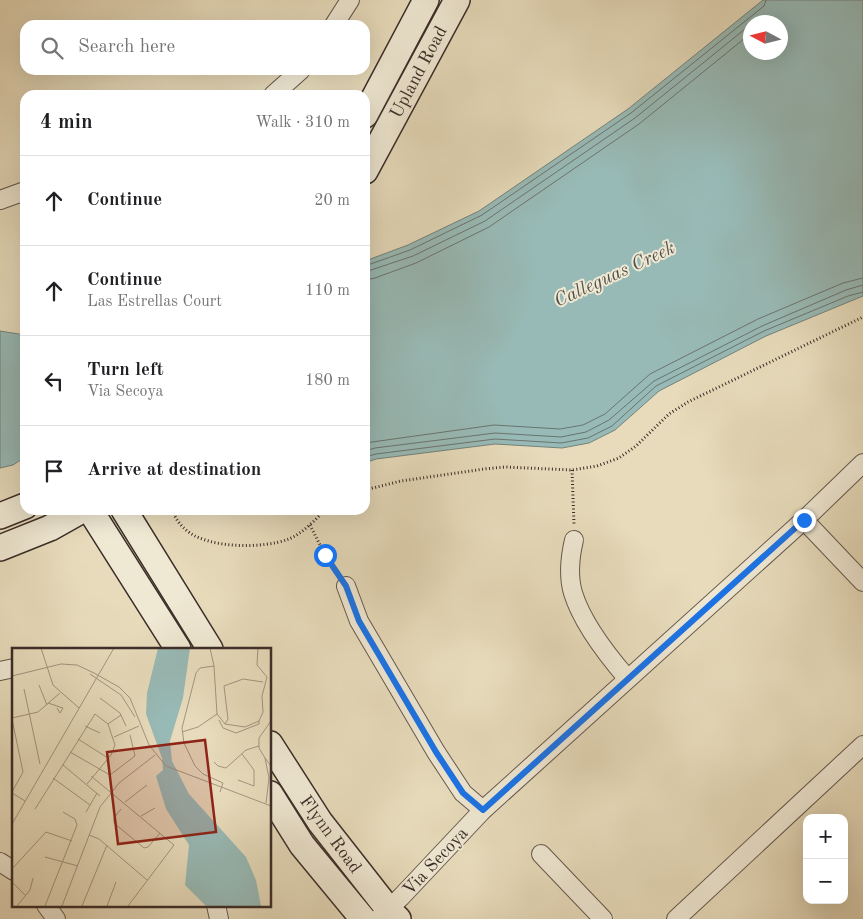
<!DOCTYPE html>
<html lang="en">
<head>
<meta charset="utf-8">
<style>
	body { margin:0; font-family:"Old Standard TT",serif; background:#f6f6f6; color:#202124 }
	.controls { position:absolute; right:15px; bottom:15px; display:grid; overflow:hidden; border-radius:10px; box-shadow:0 5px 20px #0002 }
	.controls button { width:45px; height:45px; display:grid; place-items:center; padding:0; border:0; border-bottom:1px solid #e0e0e0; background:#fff; color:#202124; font:25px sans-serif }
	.compass { position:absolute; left:743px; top:15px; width:45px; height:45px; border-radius:50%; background:#fff; box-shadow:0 5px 20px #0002; rotate:277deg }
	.stop { position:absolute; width:15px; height:15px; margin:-11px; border:4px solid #1a73e8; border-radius:50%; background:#fff }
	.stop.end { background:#1a73e8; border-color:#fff; box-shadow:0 1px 5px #0008 }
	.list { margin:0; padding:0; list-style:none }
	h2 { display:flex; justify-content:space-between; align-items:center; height:65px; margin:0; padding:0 20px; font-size:21px }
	h2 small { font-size:16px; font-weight:400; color:#757577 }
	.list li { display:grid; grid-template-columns:32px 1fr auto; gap:15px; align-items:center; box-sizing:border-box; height:90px; padding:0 20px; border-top:1px solid #e0e0e0 }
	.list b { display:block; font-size:19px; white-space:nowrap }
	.list p { margin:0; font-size:16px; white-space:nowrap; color:#757577 }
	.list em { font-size:16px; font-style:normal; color:#757577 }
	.icon { flex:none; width:28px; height:28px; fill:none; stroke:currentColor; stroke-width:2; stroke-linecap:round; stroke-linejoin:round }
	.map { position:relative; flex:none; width:863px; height:919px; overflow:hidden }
	.search { position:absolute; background:#fff; box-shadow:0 5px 20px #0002; left:20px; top:20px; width:350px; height:55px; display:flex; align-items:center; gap:12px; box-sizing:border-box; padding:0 18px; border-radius:15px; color:#757577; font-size:19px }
	.panel { position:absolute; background:#fff; box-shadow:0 5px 20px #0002; left:20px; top:90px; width:350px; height:425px; border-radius:15px }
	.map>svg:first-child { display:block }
	.water { fill:#98bab6; stroke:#73827d; fill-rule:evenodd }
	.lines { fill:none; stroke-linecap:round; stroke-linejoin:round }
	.shore { stroke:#6a746f; stroke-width:1 }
	.minor-casing { stroke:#66584d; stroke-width:20 }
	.secondary-casing { stroke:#3b2d28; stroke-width:28 }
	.path { stroke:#3b2d28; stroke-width:3; stroke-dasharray:1 2.5; stroke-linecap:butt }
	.minor { stroke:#efe8d3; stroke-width:18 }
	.secondary { stroke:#efe8d3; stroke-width:25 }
	.route { stroke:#1a73e8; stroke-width:6 }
	.labels { text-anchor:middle; stroke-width:4; stroke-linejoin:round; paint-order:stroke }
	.street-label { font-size:18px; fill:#3b2d28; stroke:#efe8d3 }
	.water-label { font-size:19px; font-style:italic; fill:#52504c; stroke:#efe8d3 }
	.inset-road { fill:none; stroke:#a29580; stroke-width:1 }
	.view { fill:#8f2418; fill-opacity:0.15; stroke:#8f2418; stroke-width:2.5 }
	.inset-edge { fill:none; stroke:#3b2d28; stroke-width:2.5 }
</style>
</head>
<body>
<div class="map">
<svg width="863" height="919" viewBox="0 0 863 919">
	<rect width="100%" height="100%" fill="#e7dbbb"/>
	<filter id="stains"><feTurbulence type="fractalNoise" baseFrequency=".004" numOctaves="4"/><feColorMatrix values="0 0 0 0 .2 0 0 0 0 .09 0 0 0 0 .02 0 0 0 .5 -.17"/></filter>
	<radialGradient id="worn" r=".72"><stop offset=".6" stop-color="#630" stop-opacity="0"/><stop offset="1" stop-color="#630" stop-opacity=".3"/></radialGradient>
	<g class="water">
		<path d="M763,0H863V296L766,336L659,391L615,430L589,443L562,448L495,444L376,459L365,463V261L408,245L479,211L628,109ZM750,22H780V52H750Z"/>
		<polygon points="0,331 25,335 25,457 13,465 0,468"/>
	</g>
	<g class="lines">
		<g class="shore">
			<polyline points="365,266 410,250 482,215 631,113 764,6 766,0"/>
			<polyline points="365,272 413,256 485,221 635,118 750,25"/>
			<polyline points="365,280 375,278 416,263 489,227 639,124 750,34"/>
			<polyline points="365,443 494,425 560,429 583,425 605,414 650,374 758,319 843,283 863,278"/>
			<polyline points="365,451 375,448 495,433 561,437 586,432 609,420 654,381 762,326 846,290 863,285"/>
			<polyline points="365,457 376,454 495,439 561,443 588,438 612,426 656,386 764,331 848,296 863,292"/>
		</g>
		<defs>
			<g id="minor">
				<polyline points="334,25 350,0"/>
				<polyline points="273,95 301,70"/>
				<polyline points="0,200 25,191"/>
				<polyline points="804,520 863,582"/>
				<path d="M574,540C570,557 568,576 573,593C582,622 608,656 627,678"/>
				<polyline points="346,586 359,621 436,752 463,793 483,810"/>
				<polyline points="0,671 14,668"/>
				<polyline points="541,854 603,919"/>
				<polyline points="0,862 14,871"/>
				<polyline points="46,905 56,919"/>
				<polyline points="216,905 219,919"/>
				<polyline points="378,919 401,897 483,810 804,520 863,463"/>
				<polyline points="676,919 863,745"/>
			</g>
			<g id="secondary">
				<polyline points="365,115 426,0"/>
				<polyline points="365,171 457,0"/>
				<polyline points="90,510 178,649"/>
				<polyline points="124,510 210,649"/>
				<polyline points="0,516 25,506"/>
				<polyline points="0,548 50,528 82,510"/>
				<polyline points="270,744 320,822 389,910 398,919"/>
				<polyline points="270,794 302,845 363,919"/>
			</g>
		</defs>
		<use href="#minor" class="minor-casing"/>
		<use href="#secondary" class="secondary-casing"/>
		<g class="path">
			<polyline points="572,470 574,524"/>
			<polyline points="365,490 401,481 484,469 505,467 572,470 597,466 619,458 636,446 669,414 688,402 863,317"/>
			<path d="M172,510C175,517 179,524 185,529C206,549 263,549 289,539C303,533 315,520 325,510"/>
			<polyline points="310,525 325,555 338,574"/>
		</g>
		<use href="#minor" class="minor"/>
		<use href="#secondary" class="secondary"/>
	</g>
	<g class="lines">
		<polyline class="route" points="325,555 346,586 359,621 436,752 463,793 483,810 804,520"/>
	</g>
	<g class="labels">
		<g class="street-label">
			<text transform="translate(418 72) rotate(-62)" y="6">Upland Road</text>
			<text transform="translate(331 834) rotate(54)" y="6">Flynn Road</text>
			<text transform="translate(435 861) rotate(-47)" y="6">Via Secoya</text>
		</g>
		<g class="water-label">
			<text transform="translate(614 273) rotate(-25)" y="7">Calleguas Creek</text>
		</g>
	</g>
	<g transform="translate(12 648)">
		<rect width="259" height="259" fill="#e7dbbb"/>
		<path d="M146,0H178L171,50L158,93L160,113L177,146L234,209L244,232L249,258H194L173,237L177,197L154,161L144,128L151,122L150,110L134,66L135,45Z" fill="#98bab6"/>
		<path class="inset-road" d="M29,0L41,37L67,60M198,0L202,18L205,66L213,76L216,71L212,38L231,31L251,34M202,18L188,20L184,25L170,80L172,95L183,118L191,126L211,135L208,144M78,26L109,47L123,69M0,28L49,16L65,17L82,25L107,39L118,50L137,97L154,118L259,158M27,37L35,57M12,41L28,116M88,50L108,65L114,78M36,55L51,60L48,65L45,60M0,70L26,64L48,45M0,71L11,124L0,144M207,72L211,80L224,85L247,76V73M96,76L109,67M213,76L233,79L247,73L251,64L250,48L255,29L245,17L246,0M73,78L88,85M170,84L186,79L205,66M102,89L127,78M66,91L96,110M58,104L98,127L123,108L118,87M253,110L247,100V90L259,73M202,114L206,118L214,120L234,102L247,98M51,117L88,148M79,128L162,197L116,258M41,130L78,157M226,132L242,138V122L230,106M0,145L13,153M113,154L135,137M254,155L257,130L253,110L259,118M23,161L83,66L96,76L103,97L99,107L75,136M109,161L102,170V175L132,200L136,199L148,185M74,164L85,145M129,168L143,160M0,176L102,0M77,187L87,191L135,232M33,209L66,218M0,221L34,184L60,193M0,234L14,248M5,258L18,242L21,230M33,258L65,177L63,171L51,164M50,258L88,159L107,135L143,107M70,258L95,197M95,258L104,234"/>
		<path class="view" d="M193,92L204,184L106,196L95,104Z"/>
		<rect width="259" height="259" class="inset-edge"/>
	</g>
	<rect width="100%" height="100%" filter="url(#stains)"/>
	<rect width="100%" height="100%" fill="url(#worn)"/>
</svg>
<div class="controls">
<button>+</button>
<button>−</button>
</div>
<svg class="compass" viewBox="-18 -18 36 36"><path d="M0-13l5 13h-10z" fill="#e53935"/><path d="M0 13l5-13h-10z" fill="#757577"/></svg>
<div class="stop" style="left:325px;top:555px"></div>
<div class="stop end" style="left:804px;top:520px"></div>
<div class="search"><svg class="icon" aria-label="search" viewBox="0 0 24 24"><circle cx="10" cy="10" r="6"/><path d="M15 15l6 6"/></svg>Search here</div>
<section class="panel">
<h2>4 min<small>Walk · 310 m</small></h2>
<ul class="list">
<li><svg class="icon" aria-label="ahead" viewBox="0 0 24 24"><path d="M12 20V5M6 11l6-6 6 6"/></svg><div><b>Continue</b></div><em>20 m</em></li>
<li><svg class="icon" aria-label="ahead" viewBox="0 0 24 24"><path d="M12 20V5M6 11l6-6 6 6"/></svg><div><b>Continue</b><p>Las Estrellas Court</p></div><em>110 m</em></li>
<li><svg class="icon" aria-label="left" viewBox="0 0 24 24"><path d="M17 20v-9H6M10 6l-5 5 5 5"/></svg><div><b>Turn left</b><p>Via Secoya</p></div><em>180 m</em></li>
<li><svg class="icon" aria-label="arrive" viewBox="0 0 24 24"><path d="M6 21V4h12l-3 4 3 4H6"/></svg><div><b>Arrive at destination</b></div></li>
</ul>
</section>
</div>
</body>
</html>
